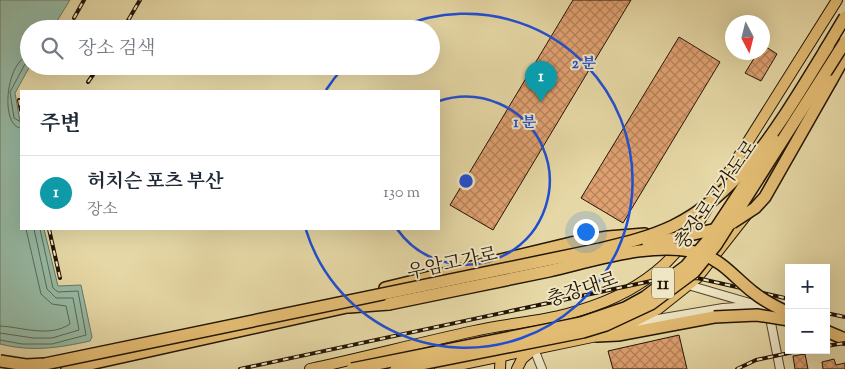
<!DOCTYPE html>
<html lang="ko">
<head>
<meta charset="utf-8">
<style>
	body { margin:0; font-family:"Sorts Mill Goudy","Noto Serif KR",serif; background:#f2f2f3; color:#1f2937 }
	.controls { position:absolute; right:15px; bottom:15px; display:grid; overflow:hidden; border-radius:0px; box-shadow:0 5px 20px #0002 }
	.controls button { width:45px; height:45px; display:grid; place-items:center; padding:0; border:0; border-bottom:1px solid #e0e1e3; background:#fff; color:#1f2937; font:25px sans-serif }
	.compass { position:absolute; left:725px; top:15px; width:45px; height:45px; border-radius:50%; background:#fff; box-shadow:0 5px 20px #0002; rotate:173deg }
	.you { position:absolute; left:585px; top:231px; width:18px; height:18px; margin:-12px; border:4px solid #fff; border-radius:50%; background:#1a73e8; box-shadow:0 0 0 8px #1a73e833 }
	.badge { display:grid; place-items:center; width:32px; height:32px; border-radius:50%; background:#111827; color:#fff; font-size:16px; font-weight:700 }
	.pin { position:absolute; translate:-50% -41px; filter:drop-shadow(0 1px 2px #0008) }
	.pin::after { content:''; position:absolute; top:26px; width:18px; height:15px; background:inherit; clip-path:polygon(0 0,100% 0,50% 100%) }
	.list { margin:0; padding:0; list-style:none }
	h2 { display:flex; justify-content:space-between; align-items:center; height:65px; margin:0; padding:0 20px; font-size:21px }
	h2 small { font-size:16px; font-weight:400; color:#747a83 }
	.list li { display:grid; grid-template-columns:32px 1fr auto; gap:15px; align-items:center; box-sizing:border-box; height:75px; padding:0 20px; border-top:1px solid #e0e1e3 }
	.list b { display:block; font-size:19px; white-space:nowrap }
	.list p { margin:0; font-size:16px; white-space:nowrap; color:#747a83 }
	.list em { font-size:16px; font-style:normal; color:#747a83 }
	.icon { flex:none; width:28px; height:28px; fill:none; stroke:currentColor; stroke-width:2; stroke-linecap:round; stroke-linejoin:round }
	.map { position:relative; flex:none; width:845px; height:369px; overflow:hidden }
	.search { position:absolute; background:#fff; box-shadow:0 5px 20px #0002; left:20px; top:20px; width:420px; height:55px; display:flex; align-items:center; gap:12px; box-sizing:border-box; padding:0 18px; border-radius:28px; color:#747a83; font-size:19px }
	.panel { position:absolute; background:#fff; box-shadow:0 5px 20px #0002; left:20px; top:90px; width:420px; height:140px; border-radius:0px }
	.map>svg:first-child { display:block }
	.water { fill:#96baa5; stroke:#687865 }
	.lines { fill:none; stroke-linecap:round; stroke-linejoin:round }
	.shore { stroke:#5c6855; stroke-width:1 }
	.building { fill:url(#building-cross-hatch); stroke:#231505 }
	.minor-casing { stroke:#54462d; stroke-width:10 }
	.major-casing { stroke:#231505; stroke-width:12 }
	.highway-casing { stroke:#231505; stroke-width:14 }
	.minor { stroke:#efe6c5; stroke-width:8 }
	.major { stroke:#e3bc73; stroke-width:10 }
	.highway { stroke:#e3bc73; stroke-width:11 }
	.rail-casing { stroke:#231505; stroke-width:4 }
	.rail { stroke:#efe6c5; stroke-width:2; stroke-dasharray:5.5; stroke-linecap:butt }
	.highway-bridge-casing { stroke:#231505; stroke-width:14; stroke-linecap:butt }
	.highway-bridge { stroke:#e3bc73; stroke-width:11 }
	.ring { fill:none; stroke:#1d4ed8; stroke-width:2.5 }
	.labels { text-anchor:middle; stroke-width:4; stroke-linejoin:round; paint-order:stroke }
	.shield { fill:#efe6c5; stroke:#60543f; stroke-width:1 }
	.shield-label { font-size:18px; font-weight:bold; fill:#231505 }
	.street-label { font-size:19px; fill:#231505; stroke:#efe6c5 }
	.centre { fill:#1d4ed8; stroke:#efe6c5; stroke-width:2.5 }
	.ring-label { font-size:15px; text-anchor:middle; font-weight:bold; fill:#1d4ed8; stroke:#efe6c5; stroke-width:4; stroke-linejoin:round; paint-order:stroke }
</style>
</head>
<body>
<div class="map">
<svg width="845" height="369" viewBox="0 0 845 369">
	<defs>
		<pattern id="building-cross-hatch" width="8" height="8" patternUnits="userSpaceOnUse" patternTransform="scale(1.25)"><rect width="8" height="8" fill="#e0a171"/><path d="M0 0l8 8M0 8l8-8" fill="none" stroke="#b5825b"/></pattern>
	</defs>
	<rect width="100%" height="100%" fill="#e6d8a6"/>
	<filter id="stains"><feTurbulence type="fractalNoise" baseFrequency=".004" numOctaves="4"/><feColorMatrix values="0 0 0 0 .2 0 0 0 0 .09 0 0 0 0 .02 0 0 0 .5 -.17"/></filter>
	<radialGradient id="worn" r=".72"><stop offset=".6" stop-color="#630" stop-opacity="0"/><stop offset="1" stop-color="#630" stop-opacity=".3"/></radialGradient>
	<path class="water" d="M0,0H70L52,29H29L30,66L15,93L21,127V229H44L58,286L81,285L92,337L90,341C58,348 32,352 0,344Z"/>
	<g class="lines">
		<g class="shore">
			<polyline points="21,122 14,118 10,92 25,64 29,61"/>
			<path d="M21,128C0,127 5,62 29,55"/>
			<path d="M0,326C22,327 49,338 70,324L66,306L52,304L41,294L26,229"/>
			<polyline points="0,333 33,338 52,338 79,330 73,298 56,298 47,289 34,229"/>
			<polyline points="0,340 22,344 52,344 86,335 78,291 58,292 53,288 40,229"/>
		</g>
	</g>
	<g class="building">
		<polygon points="573,0 631,0 493,230 450,205"/>
		<polygon points="679,37 720,62 623,223 581,198"/>
		<polygon points="763,45 777,54 761,81 745,73 758,52 762,52"/>
		<polygon points="679,335 687,369 613,369 608,351"/>
		<polygon points="805,354 808,369 795,369 793,356"/>
		<polygon points="834,359 836,365 845,363 845,369 823,369 822,362"/>
	</g>
	<g class="lines">
		<defs>
			<g id="minor">
				<polyline points="688,285 777,311"/>
				<polyline points="770,318 780,369"/>
				<polyline points="634,323 723,308 737,307 760,313"/>
				<polyline points="534,349 542,369"/>
			</g>
			<g id="major">
				<path d="M310,369C365,357 419,343 474,331C504,324 537,322 567,314C640,295 681,261 715,194L837,0"/>
				<polyline points="440,369 597,336 629,324 658,309 697,278 748,213"/>
				<polyline points="500,369 501,349"/>
				<polyline points="517,369 522,359 534,349"/>
			</g>
			<g id="highway">
				<polyline points="831,81 845,56"/>
				<polyline points="385,288 571,243 608,237 645,234"/>
				<polyline points="349,307 389,304"/>
				<polyline points="826,331 845,339"/>
				<polyline points="597,336 618,335 714,317"/>
				<polyline points="67,369 356,305"/>
			</g>
		</defs>
		<use href="#minor" class="minor-casing"/>
		<use href="#major" class="major-casing"/>
		<use href="#highway" class="highway-casing"/>
		<use href="#minor" class="minor"/>
		<use href="#major" class="major"/>
		<use href="#highway" class="highway"/>
		<defs>
			<g id="rail">
				<polyline points="74,18 84,0"/>
				<polyline points="123,29 140,0"/>
				<polyline points="88,82 99,66"/>
				<polyline points="19,100 21,110"/>
				<polyline points="49,229 60,278"/>
				<polyline points="826,313 845,317"/>
				<polyline points="826,346 845,343"/>
				<polyline points="240,369 656,280 697,278 789,299"/>
				<polyline points="737,369 756,360 803,350"/>
			</g>
		</defs>
		<use href="#rail" class="rail-casing"/>
		<use href="#rail" class="rail"/>
		<defs>
			<g id="highway-bridge">
				<polyline points="824,52 845,17"/>
				<polyline points="732,223 755,208 765,197 831,81"/>
				<polyline points="648,244 717,229"/>
				<path d="M389,304C442,293 496,282 549,271C593,261 658,239 702,254C724,262 735,278 753,292C764,301 776,307 789,313"/>
				<polyline points="714,317 757,315 789,320"/>
				<path d="M0,361L26,365L45,364L600,249C625,243 650,237 673,226C745,191 787,111 828,46"/>
				<polyline points="352,369 581,323 625,308 645,297 686,266 708,240 774,140"/>
				<polyline points="396,369 583,332 606,325 651,304 694,272 716,245 845,42"/>
			</g>
		</defs>
		<use href="#highway-bridge" class="highway-bridge-casing"/>
		<use href="#highway-bridge" class="highway-bridge"/>
	</g>
	<g class="ring">
		<path d="M439 101A84 84 0 1 1 397 229"/>
		<path d="M326 90A167 167 0 0 1 344 67M398 28A167 167 0 1 1 306 230"/>
	</g>
	<g class="labels">
		<rect class="shield" x="652" y="267.5" width="22" height="31" rx="4"/>
		<g class="shield-label">
			<text x="663" y="289">11</text>
		</g>
		<g class="street-label">
			<text transform="translate(715 194) rotate(-55)" y="7">충장로고가도로</text>
			<text transform="translate(452 262) rotate(-12)" y="7">우암고가로</text>
			<text transform="translate(582 288) rotate(-18)" y="7">충장대로</text>
		</g>
	</g>
	<circle cx="466" cy="181" r="8" class="centre"/>
	<g class="ring-label">
		<text x="584" y="68">2 분</text>
		<text x="525" y="127">1 분</text>
	</g>
	<rect width="100%" height="100%" filter="url(#stains)"/>
	<rect width="100%" height="100%" fill="url(#worn)"/>
</svg>
<div class="controls">
<button>+</button>
<button>−</button>
</div>
<svg class="compass" viewBox="-18 -18 36 36"><path d="M0-13l5 13h-10z" fill="#e53935"/><path d="M0 13l5-13h-10z" fill="#747a83"/></svg>
<div class="you"></div>
<div class="pin badge" style="left:541px;top:102px;background:#0f9aa8">1</div>
<div class="search"><svg class="icon" aria-label="search" viewBox="0 0 24 24"><circle cx="10" cy="10" r="6"/><path d="M15 15l6 6"/></svg>장소 검색</div>
<section class="panel">
<h2>주변<small></small></h2>
<ul class="list">
<li><span class="badge" style="background:#0f9aa8">1</span><div><b>허치슨 포츠 부산</b><p>장소</p></div><em>130 m</em></li>
</ul>
</section>
</div>
</body>
</html>
